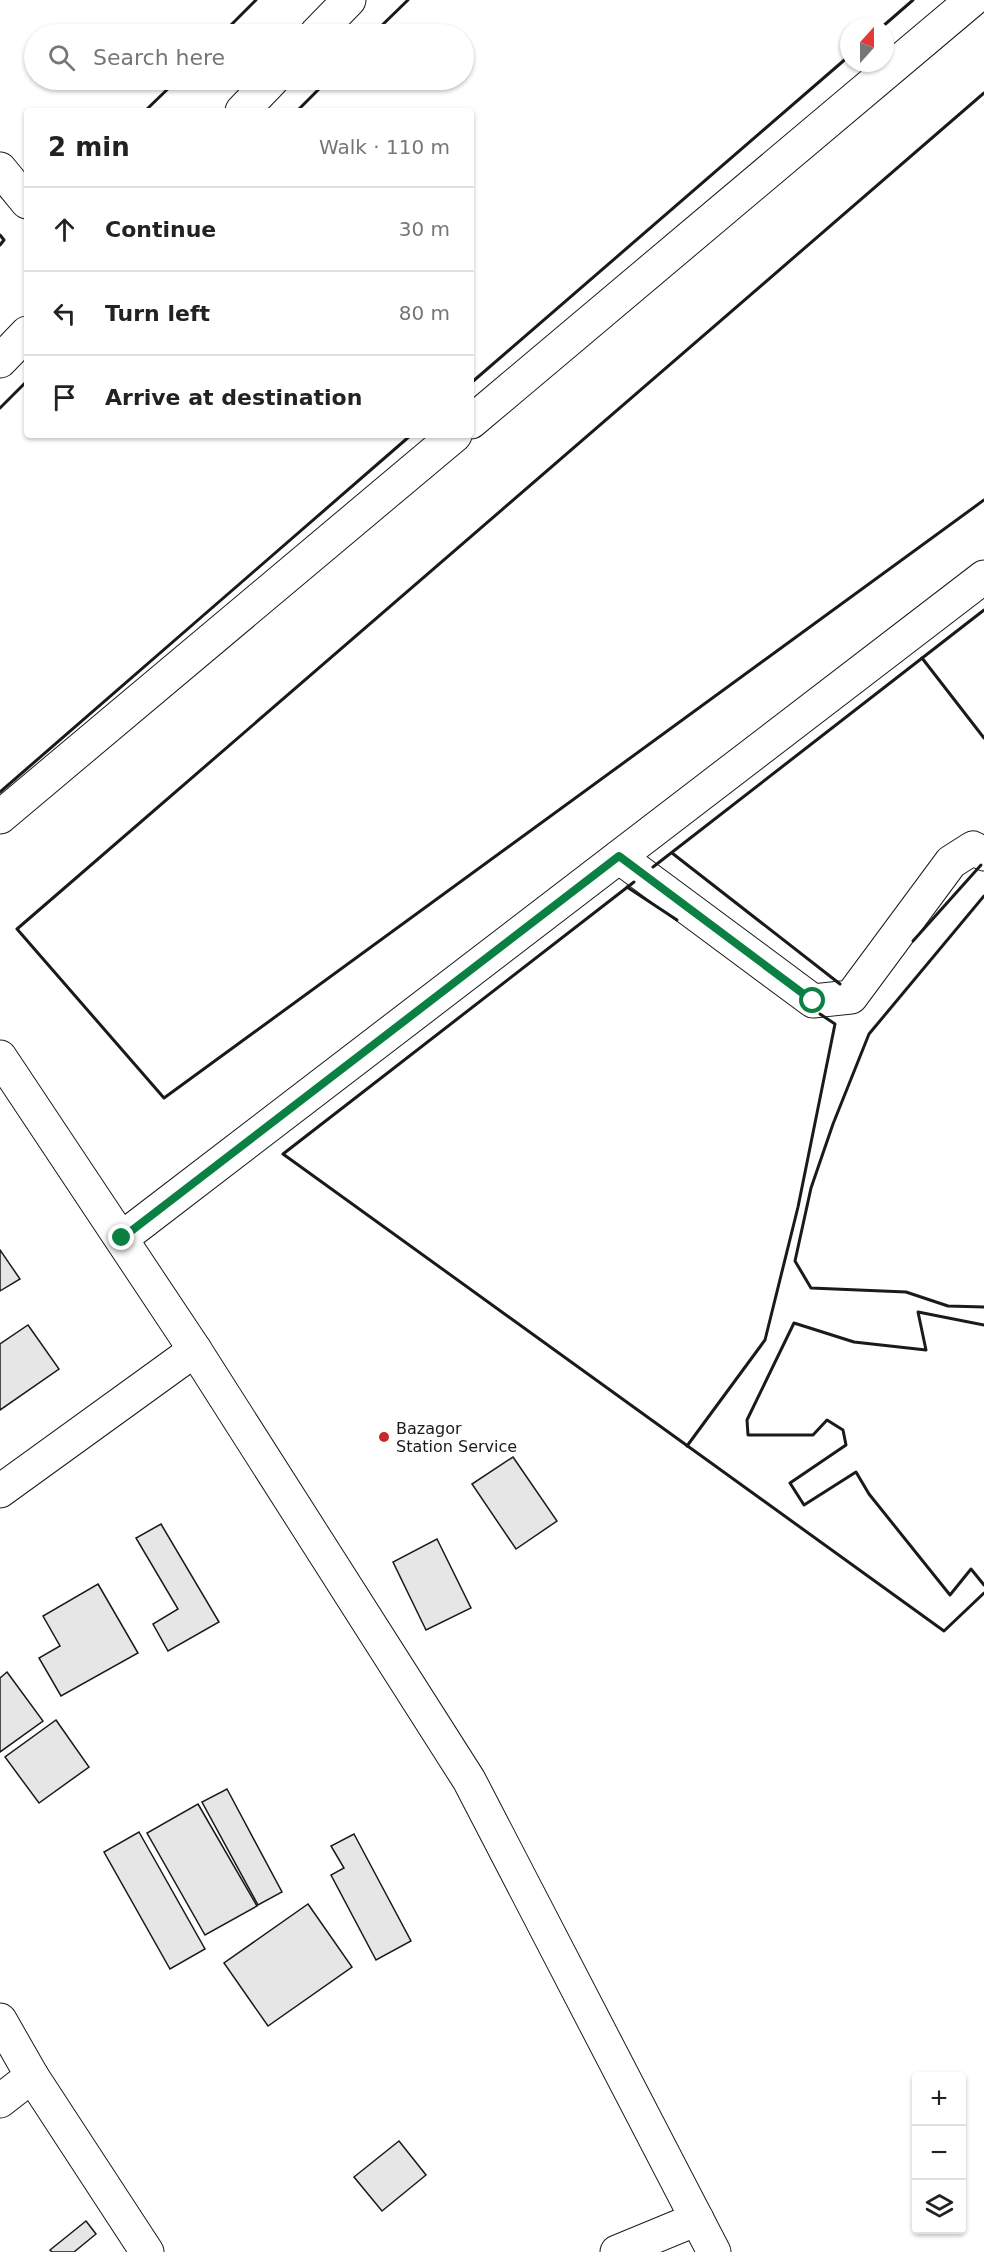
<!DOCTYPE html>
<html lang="en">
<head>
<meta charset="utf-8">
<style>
	body { margin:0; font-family:"DejaVu Sans",sans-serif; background:#f2f2f2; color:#222 }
	.controls { position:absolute; right:18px; bottom:18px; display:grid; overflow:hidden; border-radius:6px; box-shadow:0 2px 4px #0004 }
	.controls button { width:54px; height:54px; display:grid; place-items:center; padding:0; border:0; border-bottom:2px solid #e0e0e0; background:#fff; color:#222; font:30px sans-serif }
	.compass { position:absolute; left:840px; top:18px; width:54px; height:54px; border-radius:50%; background:#fff; box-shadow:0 2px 4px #0004; rotate:21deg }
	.stop { position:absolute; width:18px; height:18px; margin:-14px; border:4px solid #0b8043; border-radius:50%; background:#fff }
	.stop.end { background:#0b8043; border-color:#fff; box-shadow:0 2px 6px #0008 }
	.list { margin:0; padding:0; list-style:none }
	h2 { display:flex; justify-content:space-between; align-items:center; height:78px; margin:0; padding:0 24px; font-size:26px }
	h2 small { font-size:20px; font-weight:400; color:#767676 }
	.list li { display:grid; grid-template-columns:39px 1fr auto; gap:18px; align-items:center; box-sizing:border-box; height:84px; padding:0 24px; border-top:2px solid #e0e0e0 }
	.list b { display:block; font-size:22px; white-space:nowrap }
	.list em { font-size:20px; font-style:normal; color:#767676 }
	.icon { flex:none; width:33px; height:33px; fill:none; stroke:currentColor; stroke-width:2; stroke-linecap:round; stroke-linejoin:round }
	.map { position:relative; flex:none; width:984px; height:2252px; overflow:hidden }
	.search { position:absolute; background:#fff; box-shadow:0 2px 4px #0004; left:24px; top:24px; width:450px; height:66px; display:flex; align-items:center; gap:15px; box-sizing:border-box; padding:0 21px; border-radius:33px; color:#767676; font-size:22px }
	.panel { position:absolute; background:#fff; box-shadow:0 2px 4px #0004; left:24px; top:108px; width:450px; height:330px; border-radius:6px }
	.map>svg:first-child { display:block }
	.building { fill:#e6e6e6; stroke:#1a1a1a; stroke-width:1.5 }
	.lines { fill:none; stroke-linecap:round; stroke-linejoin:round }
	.street-casing { stroke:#1a1a1a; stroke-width:35 }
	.highway-casing { stroke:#1a1a1a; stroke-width:35 }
	.street { stroke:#fff; stroke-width:33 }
	.highway { stroke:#fff; stroke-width:33 }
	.wall { stroke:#1a1a1a; stroke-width:3 }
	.route { stroke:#0b8043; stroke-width:8 }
	.poi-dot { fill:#c62828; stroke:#fff; stroke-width:2 }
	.labels { text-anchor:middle; stroke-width:4.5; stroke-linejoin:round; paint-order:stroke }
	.poi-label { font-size:16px; fill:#1a1a1a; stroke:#fff; text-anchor:start }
</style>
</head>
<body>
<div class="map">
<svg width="984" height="2252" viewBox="0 0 984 2252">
	<rect width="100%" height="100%" fill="#fff"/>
	<g class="building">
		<polygon points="0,1250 20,1279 0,1291"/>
		<polygon points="28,1325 59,1369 0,1410 0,1344"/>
		<polygon points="513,1457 557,1521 516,1549 472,1484"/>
		<polygon points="161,1524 219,1622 168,1651 153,1624 178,1609 136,1538"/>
		<polygon points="437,1539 471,1608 426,1630 393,1562"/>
		<polygon points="98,1584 138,1653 61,1696 39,1658 60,1646 43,1616"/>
		<polygon points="7,1672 43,1721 0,1752 0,1678"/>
		<polygon points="56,1720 89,1767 39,1803 5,1757"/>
		<polygon points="227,1789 282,1892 258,1905 202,1802"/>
		<polygon points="198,1804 257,1906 205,1935 147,1833"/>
		<polygon points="139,1832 205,1949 170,1969 104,1852"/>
		<polygon points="354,1834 411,1941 376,1960 331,1875 344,1868 331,1846"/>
		<polygon points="308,1904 352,1967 268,2026 224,1963"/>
		<polygon points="399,2141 426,2175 382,2211 354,2177"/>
		<polygon points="86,2221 96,2234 74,2252 52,2252 50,2250"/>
	</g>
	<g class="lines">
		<defs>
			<g id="street">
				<polyline points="316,34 349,0"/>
				<polyline points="242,111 272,80"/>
				<polyline points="0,169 27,202"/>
				<polyline points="0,361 27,333"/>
				<polyline points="471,422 972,0"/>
				<polyline points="0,817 455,435"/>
				<polyline points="619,857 813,1001 851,997 951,862 973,848 984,854"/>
				<polyline points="122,1238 984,577"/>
				<polyline points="0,1491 195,1350"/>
				<polyline points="0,2020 32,2076 147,2252"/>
				<polyline points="0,2101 32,2076"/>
				<polyline points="617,2252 697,2219"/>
			</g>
			<polyline id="highway" points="0,1057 195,1350 469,1780 714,2252"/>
		</defs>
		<use href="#street" class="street-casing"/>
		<use href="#highway" class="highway-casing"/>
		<use href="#street" class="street"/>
		<use href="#highway" class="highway"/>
		<g class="wall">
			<polyline points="882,27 913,0"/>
			<polyline points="222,34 256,0"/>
			<polyline points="373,34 408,0"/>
			<polyline points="984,93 17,929 164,1098 984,500"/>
			<polyline points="145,111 177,80"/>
			<polyline points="297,111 328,80"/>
			<polyline points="0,235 4,240 0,245"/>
			<polyline points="471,383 849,56"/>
			<polyline points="0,408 27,381"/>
			<polyline points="922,658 984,738"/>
			<polyline points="0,792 411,435"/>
			<polyline points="672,853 840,984"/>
			<polyline points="653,867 984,610"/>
			<polyline points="634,882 283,1154 944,1631 984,1593"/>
			<polyline points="627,887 677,920"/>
			<polyline points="984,896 869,1034 833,1124 811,1188 795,1261 811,1288 906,1292 948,1306 984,1307"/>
			<polyline points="913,941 981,865"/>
			<polyline points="984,1325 918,1312 926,1350 854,1342 794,1323 747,1420 748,1435 813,1435 827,1420 843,1430 846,1445 790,1483 804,1505 856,1472 869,1494 950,1595 971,1569 984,1585"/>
			<polyline points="687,1446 765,1340 798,1207 835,1024 820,1014"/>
		</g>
	</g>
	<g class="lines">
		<polyline class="route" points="122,1238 619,856 813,1001"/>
	</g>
	<circle class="poi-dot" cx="384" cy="1437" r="6"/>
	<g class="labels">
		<g class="poi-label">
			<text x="396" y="1434">Bazagor<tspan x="396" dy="18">Station Service</tspan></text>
		</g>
	</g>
</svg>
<div class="controls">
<button>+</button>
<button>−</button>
<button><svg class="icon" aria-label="layers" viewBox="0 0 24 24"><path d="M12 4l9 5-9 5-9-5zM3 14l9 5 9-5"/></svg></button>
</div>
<svg class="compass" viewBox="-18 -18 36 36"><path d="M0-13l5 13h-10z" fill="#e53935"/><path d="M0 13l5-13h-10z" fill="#767676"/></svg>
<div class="stop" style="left:813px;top:1001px"></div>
<div class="stop end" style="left:122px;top:1238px"></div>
<div class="search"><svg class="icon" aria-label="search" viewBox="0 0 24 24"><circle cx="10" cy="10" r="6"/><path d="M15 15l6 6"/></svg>Search here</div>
<section class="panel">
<h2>2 min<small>Walk · 110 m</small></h2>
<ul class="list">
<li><svg class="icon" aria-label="ahead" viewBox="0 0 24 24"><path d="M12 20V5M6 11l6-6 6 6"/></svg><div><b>Continue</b></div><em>30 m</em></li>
<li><svg class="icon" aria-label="left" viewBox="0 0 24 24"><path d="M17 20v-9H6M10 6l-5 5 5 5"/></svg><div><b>Turn left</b></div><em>80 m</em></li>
<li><svg class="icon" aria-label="arrive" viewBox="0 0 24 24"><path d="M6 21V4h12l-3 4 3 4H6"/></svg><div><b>Arrive at destination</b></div></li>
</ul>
</section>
</div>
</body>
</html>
